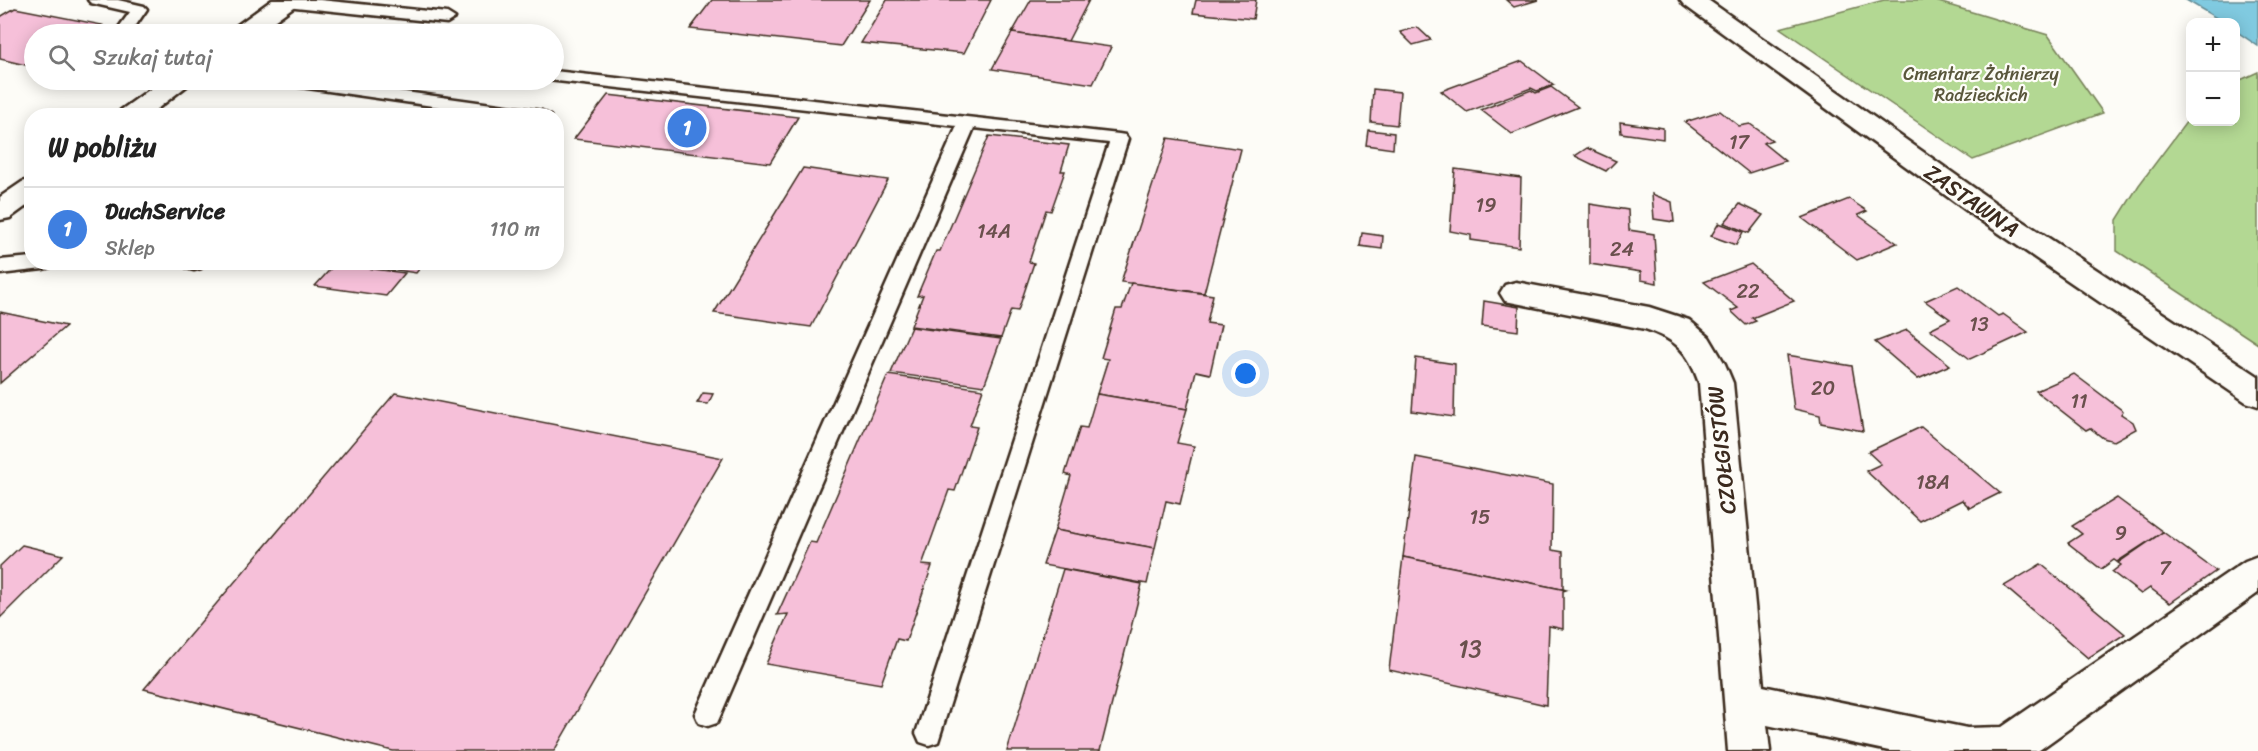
<!DOCTYPE html>
<html lang="pl">
<head>
<meta charset="utf-8">
<style>
	body { margin:0; font-family:Sriracha,sans-serif; background:#f2f2f2; color:#222 }
	.controls { position:absolute; right:18px; top:18px; display:grid; overflow:hidden; border-radius:12px; box-shadow:0 3px 15px #0003 }
	.controls button { width:54px; height:54px; display:grid; place-items:center; padding:0; border:0; border-bottom:2px solid #e0e0e0; background:#fff; color:#222; font:30px sans-serif }
	.you { position:absolute; left:1246px; top:374px; width:21px; height:21px; margin:-15px; border:4px solid #fff; border-radius:50%; background:#1a73e8; box-shadow:0 0 0 9px #1a73e833 }
	.badge { display:grid; place-items:center; width:39px; height:39px; border-radius:50%; background:#111827; color:#fff; font-size:20px; font-weight:700 }
	.pin { position:absolute; translate:-50% -50%; border:3px solid #fff; box-shadow:0 2px 6px #0006 }
	.list { margin:0; padding:0; list-style:none }
	h2 { display:flex; justify-content:space-between; align-items:center; height:78px; margin:0; padding:0 24px; font-size:26px }
	h2 small { font-size:20px; font-weight:400; color:#767676 }
	.list li { display:grid; grid-template-columns:39px 1fr auto; gap:18px; align-items:center; box-sizing:border-box; height:84px; padding:0 24px; border-top:2px solid #e0e0e0 }
	.list b { display:block; font-size:22px; white-space:nowrap }
	.list p { margin:0; font-size:20px; white-space:nowrap; color:#767676 }
	.list em { font-size:20px; font-style:normal; color:#767676 }
	.icon { flex:none; width:33px; height:33px; fill:none; stroke:currentColor; stroke-width:2; stroke-linecap:round; stroke-linejoin:round }
	.map { position:relative; flex:none; width:2258px; height:751px; overflow:hidden }
	.search { position:absolute; background:#fff; box-shadow:0 3px 15px #0003; left:24px; top:24px; width:540px; height:66px; display:flex; align-items:center; gap:15px; box-sizing:border-box; padding:0 21px; border-radius:33px; color:#767676; font-size:22px }
	.panel { position:absolute; background:#fff; box-shadow:0 3px 15px #0003; left:24px; top:108px; width:540px; height:162px; border-radius:24px }
	.map>svg:first-child { display:block }
	.green { fill:#b3d893; stroke:#778158; stroke-width:1.5 }
	.water { fill:#80cae0; stroke:#648a92; stroke-width:1.5 }
	.building { fill:#f6c0d9; stroke:#3b2a1e; stroke-width:1.5 }
	.lines { fill:none; stroke-linecap:round; stroke-linejoin:round }
	.lane-casing { stroke:#3b2a1e; stroke-width:5 }
	.street-casing { stroke:#3b2a1e; stroke-width:5 }
	.secondary-casing { stroke:#3b2a1e; stroke-width:5 }
	.lane { fill:#fdfcf7; fill-rule:evenodd }
	.street { fill:#fdfcf7; fill-rule:evenodd }
	.secondary { fill:#fdfcf7; fill-rule:evenodd }
	.labels { text-anchor:middle; stroke-width:4.5; stroke-linejoin:round; paint-order:stroke }
	.far-park-label { font-size:18px; fill:#59563b; stroke:#fdfcf7 }
	.number-label { font-size:20px; fill:#6a504d }
	.street-label { font-size:22px; fill:#3b2a1e; stroke:#fdfcf7 }
	.near-number-label { font-size:24px; fill:#6a504d }
</style>
</head>
<body>
<div class="map">
<svg width="2258" height="751" viewBox="0 0 2258 751">
	<rect width="100%" height="100%" fill="#fdfcf7"/>
	<filter id="ink" filterUnits="userSpaceOnUse"><feTurbulence type="fractalNoise" baseFrequency=".0167" numOctaves="2"/><feDisplacementMap in="SourceGraphic" scale="12" xChannelSelector="R" yChannelSelector="G"/><feConvolveMatrix kernelMatrix="1 2 1 2 8 2 1 2 1" color-interpolation-filters="sRGB"/></filter>
	<g filter="url(#ink)">
		<g class="green">
			<polygon points="1884,0 1932,0 2048,35 2103,113 1973,160 1780,28"/>
			<polygon points="2258,72 2258,344 2117,251 2117,220 2139,185 2190,117 2190,122 2236,122 2236,82"/>
		</g>
		<polygon class="water" points="2186,0 2258,0 2258,46 2236,31 2236,22 2223,22"/>
		<g class="building">
			<polygon points="712,0 870,0 841,46 690,29"/>
			<polygon points="887,0 991,0 964,53 861,43"/>
			<polygon points="1031,0 1089,0 1068,41 1012,33"/>
			<polygon points="1196,0 1256,0 1253,19 1193,13"/>
			<polygon points="1506,0 1538,0 1514,7"/>
			<polygon points="15,8 102,25 87,34 34,34 34,67 0,59 0,17"/>
			<polygon points="1417,27 1431,40 1413,45 1400,32"/>
			<polygon points="1012,33 1068,41 1111,47 1093,84 992,69"/>
			<polygon points="1522,61 1554,85 1537,91 1531,88 1467,112 1441,91"/>
			<polygon points="1551,87 1578,107 1512,134 1481,110 1531,90 1536,93"/>
			<polygon points="1373,89 1400,92 1397,125 1371,122"/>
			<polygon points="608,95 798,117 770,163 574,139"/>
			<polygon points="1720,111 1739,126 1750,124 1772,140 1763,143 1785,161 1749,173 1685,122"/>
			<polygon points="1620,122 1663,128 1663,139 1621,133"/>
			<polygon points="1368,130 1394,133 1393,149 1366,145"/>
			<polygon points="989,136 1069,145 1061,171 1065,171 1051,211 1046,210 1029,262 1034,263 1018,311 1011,310 1001,338 911,326 923,295 917,296 936,251 940,251"/>
			<polygon points="1168,138 1241,149 1204,293 1121,282"/>
			<polygon points="1587,148 1616,161 1606,171 1575,156"/>
			<polygon points="803,168 888,180 811,327 714,313"/>
			<polygon points="1455,169 1521,178 1519,247 1471,240 1471,235 1450,231"/>
			<polygon points="1652,194 1672,202 1674,222 1654,219"/>
			<polygon points="1849,199 1867,211 1858,215 1897,243 1857,260 1802,218"/>
			<polygon points="1590,204 1628,210 1629,230 1654,234 1657,283 1641,280 1641,272 1590,264"/>
			<polygon points="1740,204 1763,215 1749,233 1724,223"/>
			<polygon points="1719,223 1743,232 1736,245 1711,236"/>
			<polygon points="1362,233 1383,236 1382,249 1360,246"/>
			<polygon points="347,262 425,262 416,273"/>
			<polygon points="335,264 405,273 386,296 315,286"/>
			<polygon points="1751,264 1794,301 1752,318 1756,321 1746,325 1731,311 1738,308 1704,282"/>
			<polygon points="1131,283 1213,295 1207,323 1221,325 1210,374 1196,371 1187,409 1097,394 1108,359 1101,358 1116,309 1122,309"/>
			<polygon points="1958,286 1998,316 2003,314 2028,332 1970,359 1930,329 1950,319 1925,301"/>
			<polygon points="1484,301 1519,307 1518,331 1482,326"/>
			<polygon points="0,312 66,326 0,383"/>
			<polygon points="911,327 1001,339 984,386 891,373"/>
			<polygon points="1907,330 1950,365 1918,379 1875,342"/>
			<polygon points="1787,355 1852,366 1863,431 1821,423 1820,415 1794,409"/>
			<polygon points="1416,358 1455,364 1454,417 1412,411"/>
			<polygon points="2074,374 2123,411 2121,414 2133,422 2136,429 2114,441 2103,438 2090,428 2086,430 2036,391"/>
			<polygon points="888,375 983,389 970,426 977,427 955,491 949,490 922,565 932,566 906,641 897,639 881,684 766,664 788,614 777,615 810,542 816,543"/>
			<polygon points="395,393 723,458 554,751 393,751 144,689"/>
			<polygon points="703,393 713,394 708,404 697,403"/>
			<polygon points="1097,394 1187,409 1177,443 1194,446 1180,504 1166,501 1155,548 1055,530 1071,476 1065,474 1080,427 1087,428"/>
			<polygon points="1921,427 2000,493 1970,508 1962,500 1920,521 1866,471 1881,464 1868,452"/>
			<polygon points="1416,457 1553,484 1552,550 1563,552 1563,589 1566,590 1403,557"/>
			<polygon points="2117,498 2163,532 2117,562 2114,560 2101,569 2068,543 2082,534 2072,526"/>
			<polygon points="1055,530 1155,548 1147,584 1043,565"/>
			<polygon points="2163,532 2216,571 2170,603 2150,588 2141,594 2112,572 2121,565 2118,563"/>
			<polygon points="22,545 63,555 0,618 0,566"/>
			<polygon points="1403,557 1566,590 1563,591 1563,629 1549,626 1546,705 1389,670"/>
			<polygon points="2041,564 2125,634 2088,658 2004,586"/>
			<polygon points="1063,569 1142,584 1100,751 1007,751"/>
		</g>
		<g class="lines">
			<defs>
				<g id="lane">
					<polygon points="88,0 118,0 144,6 147,9 130,34 114,34 130,12 91,3"/>
					<polygon points="279,0 320,0 447,13 455,18 447,23 286,6 281,4"/>
					<polygon points="554,71 1119,134 1125,135 1128,139 938,742 929,745 920,742 916,733 1109,143 974,128 721,714 717,723 708,726 699,723 695,714 957,126 548,80 554,80"/>
					<polygon points="279,80 319,80 542,111 550,116 502,116 287,85"/>
					<polygon points="32,257 32,262 52,262 50,267 43,269 0,274 0,260"/>
					<polygon points="184,262 204,262 204,263 201,268 194,270 187,268"/>
				</g>
				<path id="street" d="M1516,282L1649,307L1689,320L1709,337L1725,364L1733,383L1763,686L1967,728L2002,727L2245,561L2258,556V593L2038,751H1889L1767,725L1770,751H1728L1699,383C1688,351 1677,340 1645,329L1505,301L1500,293L1505,285Z"/>
				<g id="secondary">
					<polygon points="272,0 300,0 296,5 256,34 229,34 232,29"/>
					<polygon points="1680,0 1708,0 1994,202 2258,376 2258,406 2246,402 1974,216 1684,5"/>
					<polygon points="163,80 192,80 188,85 148,116 117,116 121,110"/>
					<polygon points="32,179 32,202 10,218 0,220 0,197 22,182"/>
				</g>
			</defs>
			<use href="#lane" class="lane-casing"/>
			<use href="#street" class="street-casing"/>
			<use href="#secondary" class="secondary-casing"/>
			<use href="#lane" class="lane"/>
			<use href="#street" class="street"/>
			<use href="#secondary" class="secondary"/>
		</g>
	</g>
	<g class="labels">
		<g class="far-park-label">
			<text x="1981" y="80">Cmentarz Żołnierzy<tspan x="1981" dy="21">Radzieckich</tspan></text>
		</g>
		<g class="number-label">
			<text x="1739" y="149">17</text>
			<text x="1486" y="212">19</text>
			<text x="994" y="238">14A</text>
			<text x="1622" y="256">24</text>
			<text x="1748" y="298">22</text>
			<text x="1979" y="331">13</text>
			<text x="1823" y="395">20</text>
			<text x="2079" y="408">11</text>
			<text x="1933" y="489">18A</text>
			<text x="1480" y="524">15</text>
			<text x="2121" y="540">9</text>
			<text x="2165" y="575">7</text>
		</g>
		<g class="street-label">
			<text transform="translate(1972 200) rotate(35)" y="8">ZASTAWNA</text>
			<text transform="translate(1721 450) rotate(-96)" y="8">CZOŁGISTÓW</text>
		</g>
		<g class="near-number-label">
			<text x="1470" y="657">13</text>
		</g>
	</g>
</svg>
<div class="controls">
<button>+</button>
<button>−</button>
</div>
<div class="you"></div>
<div class="pin badge" style="left:687px;top:128px;background:#3f7fe0">1</div>
<div class="search"><svg class="icon" aria-label="search" viewBox="0 0 24 24"><circle cx="10" cy="10" r="6"/><path d="M15 15l6 6"/></svg>Szukaj tutaj</div>
<section class="panel">
<h2>W pobliżu<small></small></h2>
<ul class="list">
<li><span class="badge" style="background:#3f7fe0">1</span><div><b>DuchService</b><p>Sklep</p></div><em>110 m</em></li>
</ul>
</section>
</div>
</body>
</html>
